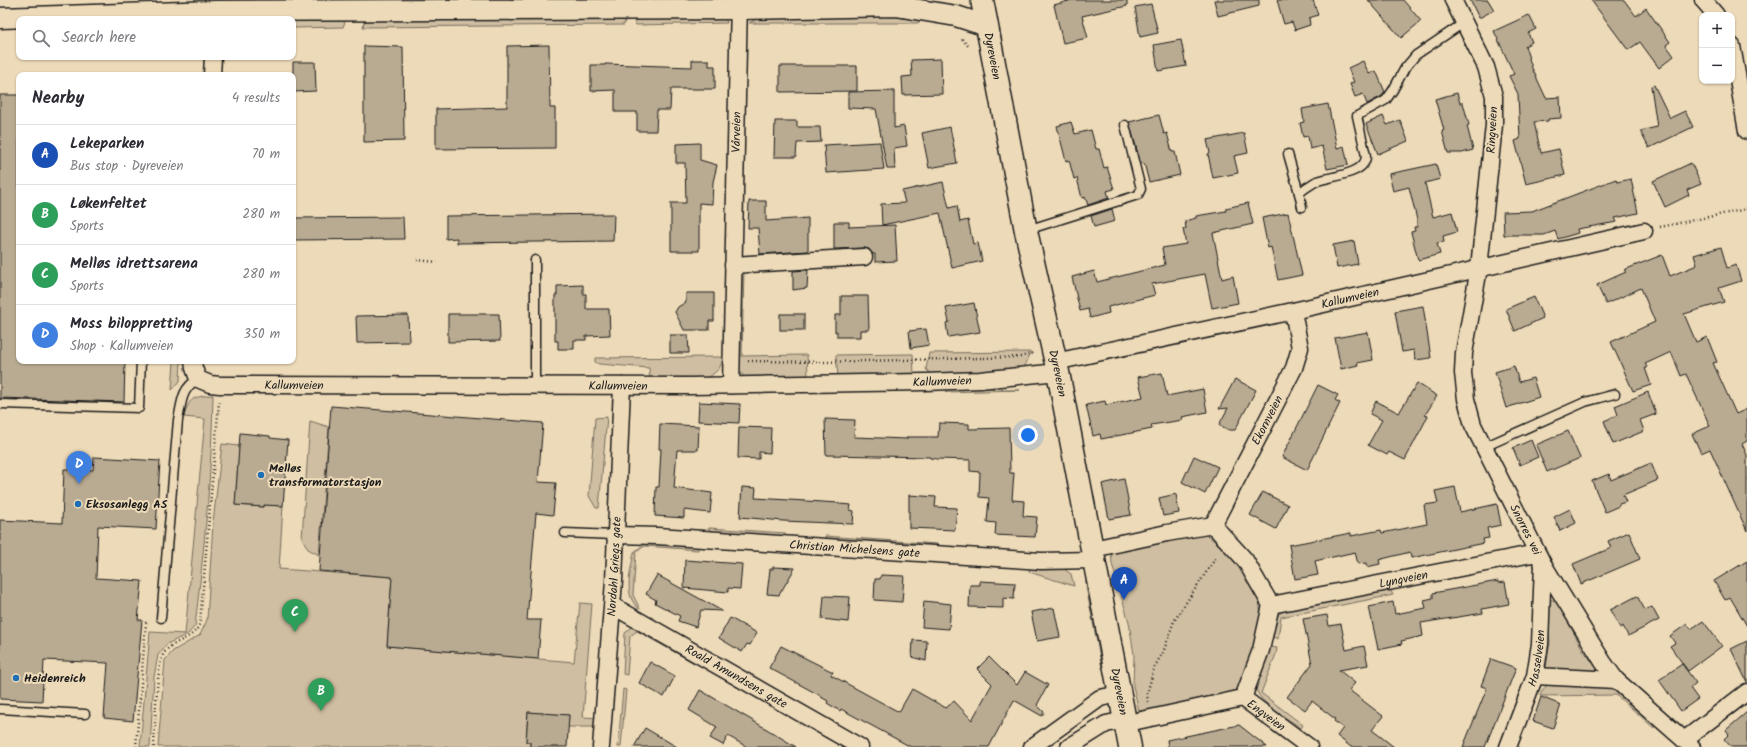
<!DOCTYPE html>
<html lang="en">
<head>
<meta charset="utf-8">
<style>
	body { margin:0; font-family:Kalam,sans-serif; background:#f2f2f3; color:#2b2b33 }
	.controls { position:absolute; right:12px; top:12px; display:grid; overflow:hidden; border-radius:8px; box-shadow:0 1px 3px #0004 }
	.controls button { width:36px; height:36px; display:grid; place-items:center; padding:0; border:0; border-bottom:1px solid #e1e1e2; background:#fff; color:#2b2b33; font:20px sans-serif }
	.you { position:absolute; left:1028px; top:435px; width:14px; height:14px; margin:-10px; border:3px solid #fff; border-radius:50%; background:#1a73e8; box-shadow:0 0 0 6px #1a73e833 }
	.badge { display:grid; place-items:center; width:26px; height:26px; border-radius:50%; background:#1f6fb2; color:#fff; font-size:13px; font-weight:700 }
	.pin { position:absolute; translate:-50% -33px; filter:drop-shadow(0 1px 2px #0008) }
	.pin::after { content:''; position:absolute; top:21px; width:14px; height:12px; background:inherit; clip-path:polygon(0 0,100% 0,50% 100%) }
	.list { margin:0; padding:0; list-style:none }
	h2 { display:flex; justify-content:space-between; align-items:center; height:52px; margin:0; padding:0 16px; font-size:17px }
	h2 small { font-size:13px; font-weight:400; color:#7c7c81 }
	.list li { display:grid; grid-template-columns:26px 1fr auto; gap:12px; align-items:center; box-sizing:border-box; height:60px; padding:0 16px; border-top:1px solid #e1e1e2 }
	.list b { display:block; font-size:15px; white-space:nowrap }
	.list p { margin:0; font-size:13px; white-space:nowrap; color:#7c7c81 }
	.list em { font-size:13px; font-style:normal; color:#7c7c81 }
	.icon { flex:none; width:22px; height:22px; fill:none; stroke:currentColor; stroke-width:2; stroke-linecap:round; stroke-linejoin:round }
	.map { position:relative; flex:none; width:1747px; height:747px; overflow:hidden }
	.search { position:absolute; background:#fff; box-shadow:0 1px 3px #0004; left:16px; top:16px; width:280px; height:44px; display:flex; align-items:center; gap:10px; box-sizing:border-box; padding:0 14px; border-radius:8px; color:#7c7c81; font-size:15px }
	.panel { position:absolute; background:#fff; box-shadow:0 1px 3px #0004; left:16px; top:72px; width:280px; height:292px; border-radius:8px }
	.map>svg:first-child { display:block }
	.green { fill:#cfbea1; stroke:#766d5e }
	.building { fill:#b9ab92; stroke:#1c1c1c }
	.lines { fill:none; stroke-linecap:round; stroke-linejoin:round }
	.service-casing { stroke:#1c1c1c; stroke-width:11 }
	.minor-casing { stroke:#1c1c1c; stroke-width:19 }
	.tertiary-casing { stroke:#1c1c1c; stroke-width:23 }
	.secondary-casing { stroke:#1c1c1c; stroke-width:25 }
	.path { stroke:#1c1c1c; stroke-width:2.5; stroke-dasharray:1 3; stroke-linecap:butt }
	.service { stroke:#eddab8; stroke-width:8 }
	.minor { stroke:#eddab8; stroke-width:16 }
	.tertiary { stroke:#eddab8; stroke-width:20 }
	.secondary { stroke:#eddab8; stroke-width:22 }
	.poi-dot { fill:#1f6fb2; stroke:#eddab8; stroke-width:1.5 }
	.labels { text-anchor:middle; stroke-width:4; stroke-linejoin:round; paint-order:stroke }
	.street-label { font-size:12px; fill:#1c1c1c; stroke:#eddab8 }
	.poi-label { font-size:12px; font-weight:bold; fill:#1c1c1c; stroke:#eddab8; text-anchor:start }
</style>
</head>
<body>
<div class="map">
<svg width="1747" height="747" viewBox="0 0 1747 747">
	<rect width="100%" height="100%" fill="#eddab8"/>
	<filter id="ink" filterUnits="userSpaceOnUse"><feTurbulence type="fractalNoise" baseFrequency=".025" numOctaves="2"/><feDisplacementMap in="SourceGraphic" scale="8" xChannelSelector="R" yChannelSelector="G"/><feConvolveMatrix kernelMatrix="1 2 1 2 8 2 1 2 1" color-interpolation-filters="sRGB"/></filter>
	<g filter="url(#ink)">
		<g class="green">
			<polygon points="873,16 923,18 918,23 749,23 758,18"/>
			<polygon points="622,17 625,21 624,25 363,27 364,22 370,20"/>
			<polygon points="721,17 726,20 727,23 636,25 634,22 637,18"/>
			<polygon points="293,20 341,20 345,22 343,27 293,28"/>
			<polygon points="744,270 742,356 807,355 808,376 745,378 737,367 740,273"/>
			<polygon points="1031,352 1024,368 1018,371 931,375 926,369 929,353"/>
			<polygon points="913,354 914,374 838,376 836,355"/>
			<polygon points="719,357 722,358 722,362 719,369 707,379 650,379 649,368 599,364 595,362 595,358"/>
			<polygon points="174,361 181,361 180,381 172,390"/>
			<polygon points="1002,388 1006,390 1020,390 946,392 948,389"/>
			<path d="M213,395C212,472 204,550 195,626L188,634L167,644L158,655L154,677L150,747H140L150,632L185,634L205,419L184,417C189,397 193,397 213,395Z"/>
			<polygon points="607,417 599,508 596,508 589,496 595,418"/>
			<polygon points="310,421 329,427 319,555 308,549 302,538"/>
			<polygon points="222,444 239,446 235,505 264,507 264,505 283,506 279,569 392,577 387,646 574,662 580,603 592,604 583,717 600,718 599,727 568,727 569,715 528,712 526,742 530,742 530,747 158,747 165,660 173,651 200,635 207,620 213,523"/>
			<polygon points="709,528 785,533 784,537 709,532"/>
			<polygon points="1196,535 1207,535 1239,562 1258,593 1261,616 1254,651 1241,688 1232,696 1183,706 1139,711 1133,686 1134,655 1129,622 1112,564 1111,551"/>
			<polygon points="825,536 937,544 937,548 825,539"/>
			<path d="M647,542L698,546V550L645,546L636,552L633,595L640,609C622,597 631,570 634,552Z"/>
			<polygon points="1030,568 1064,569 1071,574 1074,586 1029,572"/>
			<polygon points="1089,586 1104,668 1102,668 1086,587"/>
			<path d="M1390,589L1393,595L1281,617L1278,639L1273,637C1275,622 1273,615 1289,608Z"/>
			<polygon points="1551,600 1556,600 1583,650 1597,668 1597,672 1553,671 1546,668 1550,642 1547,603"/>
			<polygon points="632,627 638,628 695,661 694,663 637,631 630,636 627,675 623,674 625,633"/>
			<path d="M1270,647L1277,648L1276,654L1261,693L1303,725L1301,728C1289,719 1258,703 1256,688Z"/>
			<polygon points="1550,683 1612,688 1618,691 1654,725 1654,728 1616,695 1540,696 1543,689"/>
			<polygon points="623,689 626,690 621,747 618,747"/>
		</g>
		<g class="building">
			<polygon points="1072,0 1127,0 1127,6 1082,16 1088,38 1063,43 1054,5"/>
			<polygon points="1214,0 1259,0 1259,6 1218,16"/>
			<polygon points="1277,0 1313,0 1318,15 1309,18 1310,25 1295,30 1292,22 1284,24"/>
			<polygon points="1368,0 1403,0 1421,21 1401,38"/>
			<polygon points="1470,0 1488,0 1494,10 1479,18"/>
			<polygon points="1591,0 1624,0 1636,16 1646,8 1670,42 1666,45 1674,56 1659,68 1640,42 1628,50"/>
			<polygon points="1151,4 1158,33 1140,37 1135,7"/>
			<polygon points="1529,15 1536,29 1528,33 1532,42 1525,46 1532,68 1546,98 1560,97 1561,118 1548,119 1548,121 1534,122 1541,153 1559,149 1565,175 1526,184 1515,141 1520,139 1518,94 1509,76 1514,74 1494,31"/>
			<polygon points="1181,40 1186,66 1158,71 1154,45"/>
			<polygon points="549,45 550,108 555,108 555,148 436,149 436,109 507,107 507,46"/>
			<polygon points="364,46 403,47 404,141 364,142"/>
			<polygon points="941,59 942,94 903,95 902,77 912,76 911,60"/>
			<polygon points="692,60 709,60 709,66 715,66 715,89 671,89 670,110 657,110 656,131 637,131 637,112 615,112 615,90 591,91 591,65 605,65 605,64 692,67"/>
			<polygon points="1363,61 1369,74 1376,71 1385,92 1382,96 1367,104 1363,94 1355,97 1350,84 1354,82 1348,68"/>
			<polygon points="293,62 315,62 316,91 293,92"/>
			<polygon points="780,66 857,66 857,91 780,92"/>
			<polygon points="1654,85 1670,118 1685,111 1693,127 1649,148 1640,131 1657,127 1651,86"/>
			<polygon points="894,91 894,128 904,126 907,146 894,148 895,169 887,169 876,109 848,108 848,92"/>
			<polygon points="1457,93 1460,103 1463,103 1469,125 1467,126 1473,150 1462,153 1448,153 1442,131 1444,130 1435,99"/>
			<polygon points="0,95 19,95 19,226 17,269 19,269 19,361 125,361 124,402 0,398"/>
			<polygon points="1328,104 1337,148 1344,146 1348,165 1327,169 1322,146 1310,149 1308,136 1303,137 1300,123 1304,122 1302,109"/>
			<polygon points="1159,115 1164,134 1167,133 1172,152 1175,152 1180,175 1149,182 1144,163 1141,164 1129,122"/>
			<polygon points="1383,116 1387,125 1400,120 1408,141 1378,154 1366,124"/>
			<polygon points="775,121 797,121 797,127 820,127 821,142 797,143 796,157 774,157"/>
			<polygon points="1071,122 1075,134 1091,130 1096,149 1099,149 1104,168 1107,167 1114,189 1107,191 1109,198 1088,205 1085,197 1082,198 1077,178 1074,179 1069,160 1066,161 1057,126"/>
			<polygon points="950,127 957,163 929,168 922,133"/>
			<polygon points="1244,133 1248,153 1234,156 1238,173 1213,178 1208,154 1210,153 1207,140"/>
			<polygon points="880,142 884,169 826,173 824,145"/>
			<polygon points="700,143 700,160 717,165 713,182 712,204 699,203 699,251 671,251 671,203 686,203 685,163 676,163 676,144"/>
			<polygon points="1691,163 1701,184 1687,190 1689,195 1665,207 1653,181"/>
			<polygon points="1436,164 1440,179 1425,183 1432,213 1433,217 1452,212 1457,232 1443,236 1444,242 1437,243 1440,254 1418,260 1411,232 1415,231 1414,227 1417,227 1417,220 1409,187 1393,191 1389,174"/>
			<polygon points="1616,179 1617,182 1631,179 1638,213 1615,218 1617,222 1577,229 1578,233 1558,239 1555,231 1544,235 1504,235 1503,212 1532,211"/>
			<polygon points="943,182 949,208 957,206 960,222 968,220 973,244 978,243 982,261 952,268 940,213 882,225 881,204 905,203 902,191"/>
			<polygon points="749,201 766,201 766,221 808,218 808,251 760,254 758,228 748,228"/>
			<polygon points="1248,203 1253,224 1213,233 1222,279 1233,276 1238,303 1212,308 1205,274 1152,284 1155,295 1108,307 1109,313 1090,318 1088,309 1080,311 1072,277 1094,271 1097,282 1165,265 1162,248 1186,244 1183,229 1186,229 1185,221 1196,218 1196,216 1226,211 1226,208"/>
			<polygon points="1112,209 1115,221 1094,227 1091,216"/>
			<polygon points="1288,213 1302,275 1278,280 1271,247 1268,248 1262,218"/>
			<polygon points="614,214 613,241 457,243 457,238 446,239 446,216"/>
			<polygon points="403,217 404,239 293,240 293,218"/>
			<polygon points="834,222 849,222 849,227 895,225 897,261 875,262 875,254 873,254 869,249 864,248 834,249"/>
			<polygon points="1354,241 1358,264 1337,268 1333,245"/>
			<polygon points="1721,247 1727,268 1736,265 1741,281 1719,288 1724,302 1684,314 1696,342 1707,337 1717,362 1713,363 1736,414 1747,409 1747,441 1742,444 1747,455 1747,531 1710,449 1701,453 1692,434 1710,426 1686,374 1681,376 1671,352 1645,364 1647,367 1645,368 1651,385 1633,391 1611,342 1655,322 1641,288 1606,304 1597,285 1626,272 1624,270 1662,255 1670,276 1697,265 1694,255"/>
			<polygon points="808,270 807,288 793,290 793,271"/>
			<polygon points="583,285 583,294 586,294 586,309 609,309 610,335 586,336 586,340 574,340 574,349 558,349 558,341 555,341 555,295 557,295 557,286"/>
			<polygon points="686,293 714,293 714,321 709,321 709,330 684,330 675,312 678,307 686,302"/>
			<polygon points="841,296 868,296 869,330 860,330 860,337 837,337 837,331 835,332 835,315 841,315"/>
			<polygon points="1534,297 1543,318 1515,331 1506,309"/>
			<polygon points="974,303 980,332 948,337 946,323 949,322 946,308"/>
			<polygon points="1423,306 1431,358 1415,360 1414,350 1402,352 1395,311"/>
			<polygon points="448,314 499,314 500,341 448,342"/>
			<rect x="780" y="314" width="24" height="16"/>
			<polygon points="408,315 409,342 357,343 356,316"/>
			<polygon points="926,329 929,345 911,348 909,331"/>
			<polygon points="1368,332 1373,360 1357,363 1358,365 1341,369 1335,338"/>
			<polygon points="670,335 688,335 689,353 670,353"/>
			<polygon points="1514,366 1519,382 1533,378 1539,397 1506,408 1495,372"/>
			<polygon points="1162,373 1167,396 1203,389 1207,412 1182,417 1183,420 1151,425 1152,429 1101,439 1100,434 1093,436 1086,405 1105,401 1106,405 1143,397 1138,377"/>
			<polygon points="1235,379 1256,390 1235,430 1229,430 1219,425 1228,408 1219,409"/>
			<polygon points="1417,383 1437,396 1425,415 1428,416 1405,460 1389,452 1387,455 1368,445 1382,420 1370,414 1376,401 1399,413"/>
			<polygon points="1318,385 1338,395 1335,400 1340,403 1307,470 1282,457"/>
			<polygon points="1648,392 1656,414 1640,420 1644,431 1613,444 1604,421 1618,415 1615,406"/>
			<polygon points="699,402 740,404 739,423 698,421"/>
			<polygon points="331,406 543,423 538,482 556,483 553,515 536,513 527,620 541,620 538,659 387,646 392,577 319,571"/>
			<polygon points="825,419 855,420 854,437 907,439 907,437 938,437 939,423 969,424 969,429 1009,428 1010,473 1014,473 1012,500 1024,501 1023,516 1037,517 1035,537 995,535 996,523 987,522 989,498 979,497 980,472 970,471 970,460 937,459 930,458 930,457 826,455"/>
			<polygon points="660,424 699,426 698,450 677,450 674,488 712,493 710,513 684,510 684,518 655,516 656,487 659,487 661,449 659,449"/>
			<polygon points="739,427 771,428 770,453 759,452 759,459 738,458"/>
			<polygon points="1568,431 1580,458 1547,472 1536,445"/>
			<polygon points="240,433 270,436 270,438 288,440 283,506 264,505 264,507 235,505"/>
			<polygon points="1531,440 1538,457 1520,465 1513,448"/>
			<polygon points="1194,456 1218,467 1205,494 1182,482"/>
			<polygon points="94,457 160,461 156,529 98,526 96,578 142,581 138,620 142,620 133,721 104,718 108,663 44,660 42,701 0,699 0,520 62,523 64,469 93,470"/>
			<polygon points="1651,463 1658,480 1623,495 1626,502 1619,504 1619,506 1605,512 1592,481 1609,474 1611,480"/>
			<polygon points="1124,479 1131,515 1109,519 1102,484"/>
			<polygon points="742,487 756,488 755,498 839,503 839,504 851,505 850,510 854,511 853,524 783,521 740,517"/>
			<polygon points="1455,487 1460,512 1497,504 1501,525 1487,528 1489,538 1483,539 1484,543 1411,558 1410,552 1382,559 1379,560 1380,564 1367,567 1366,563 1358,564 1355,552 1315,561 1318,575 1295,579 1289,545 1351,533 1351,536 1381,530 1382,533 1427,524 1424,505 1438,503 1435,491"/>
			<polygon points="1263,492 1288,505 1276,529 1250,515"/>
			<polygon points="1176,494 1179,513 1163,516 1159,498"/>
			<polygon points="909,495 936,497 935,507 957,508 955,530 909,528"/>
			<polygon points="1570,509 1576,523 1560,531 1554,517"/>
			<polygon points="1629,532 1640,559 1581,584 1573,564 1611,548 1608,541"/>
			<polygon points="685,560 742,564 740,589 728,588 728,592 684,588"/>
			<polygon points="1747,561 1747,626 1730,597 1725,600 1714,581"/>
			<polygon points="773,567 795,568 779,595 767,594 770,569 773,569"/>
			<polygon points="657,575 722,611 701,610 696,627 678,621 680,616 655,603 656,600 646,594"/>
			<polygon points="881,575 904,576 902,602 874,600 875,579 880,579"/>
			<polygon points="980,581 1015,583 1014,599 1003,598 1003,608 969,607 970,585 980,585"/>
			<polygon points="1498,581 1498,583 1505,582 1509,604 1482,609 1483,613 1421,623 1423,636 1401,641 1402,644 1378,649 1369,607 1393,602 1395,614 1426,608 1424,600 1433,598 1433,593"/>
			<polygon points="824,596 850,597 848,622 822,619"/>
			<polygon points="1637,596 1645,610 1652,607 1659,620 1628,636 1623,626 1620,628 1610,610"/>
			<polygon points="924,601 951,604 949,629 922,627"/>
			<polygon points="1054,608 1060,637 1037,641 1031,612"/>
			<polygon points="1327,615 1329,626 1341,624 1346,650 1364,646 1368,665 1339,670 1355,683 1349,690 1383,716 1372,730 1394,747 1351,747 1337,736 1343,728 1334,721 1335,719 1312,701 1305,710 1287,697 1312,664 1303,619"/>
			<polygon points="730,618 757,633 750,645 747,644 742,652 719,638"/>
			<polygon points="1703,621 1722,646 1688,671 1670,646 1675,643 1670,636 1687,624 1691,629"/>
			<polygon points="913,640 927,641 926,661 912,657"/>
			<polygon points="1747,641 1747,682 1731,649"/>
			<polygon points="781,646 833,672 831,675 899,712 912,689 946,708 954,701 972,720 992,684 977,669 989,657 1017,685 1025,672 1048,685 1037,705 1044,712 1042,716 1014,700 989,747 911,747 841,709 840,711 827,703 828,701 821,697 821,696 769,668"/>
			<polygon points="1491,659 1516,668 1485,747 1463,747 1487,688 1481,686"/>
			<polygon points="650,662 675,676 664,697 639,683"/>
			<polygon points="1682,664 1696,683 1690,688 1698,699 1681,711 1659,680"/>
			<polygon points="700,690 760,725 796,747 747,747 728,736 723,745 710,738 717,727 689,710"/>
			<polygon points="1541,697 1561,705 1553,728 1533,721"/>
			<polygon points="528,712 569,715 567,747 530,747 530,742 526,742"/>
			<polygon points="1747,712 1747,747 1731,747 1724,739 1729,734 1726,730"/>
			<polygon points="1239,725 1267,747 1168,747 1167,740"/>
			<polygon points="645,728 677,747 634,747"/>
		</g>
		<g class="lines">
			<defs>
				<g id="service">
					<polyline points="1288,154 1299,193 1302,207"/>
					<path d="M1299,193C1304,189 1310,185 1315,182C1329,176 1366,175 1366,156L1357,116L1386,100L1393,90L1405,68L1416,55L1465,22"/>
					<polyline points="1027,230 1138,195 1141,189 1125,125"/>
					<polyline points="535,260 535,386"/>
					<polyline points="0,404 139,408 141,361"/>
					<polyline points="1484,447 1585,402 1615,394"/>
					<polyline points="565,533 615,535"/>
					<path d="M161,618L178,420C182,402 181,389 198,379"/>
					<polyline points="0,709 85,714"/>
				</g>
				<g id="minor">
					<path id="s1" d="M1453,0L1486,67L1494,96V125L1479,268L1464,353L1463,373L1466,399L1473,425L1543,564L1603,662L1616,680L1692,747"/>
					<polyline points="1703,0 1716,15"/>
					<polyline points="1732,46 1747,131"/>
					<polyline points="212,75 213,57"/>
					<polyline points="733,265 864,257"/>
					<path id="s2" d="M193,361L194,368L198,379L210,384L220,385L690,386L925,382L980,380L1058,372"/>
					<path id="s3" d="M1055,362L1293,311L1644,231"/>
					<path id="s4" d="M731,385L739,0"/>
					<path id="s5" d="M1213,525L1294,368L1300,348L1293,311"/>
					<path id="s6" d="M615,535L657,536L1041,561L1095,560"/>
					<polyline points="1093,549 1167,533 1213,525 1245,560 1271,605 1261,650 1243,698"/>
					<path id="s7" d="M1271,605L1537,553"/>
					<path id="s8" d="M613,606L860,747"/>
					<polyline points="1535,676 1616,680"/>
					<path id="s9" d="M1243,698L1309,747"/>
					<polyline points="1137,721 1243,698"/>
					<polyline points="1684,740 1747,692"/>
					<path id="s10" d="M601,747L614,581L622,386"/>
					<polyline points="1032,747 1100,698 1120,694"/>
					<polyline points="1069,747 1106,724 1125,720"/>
					<path id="s11" d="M1508,747L1535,676L1540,644L1543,564"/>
				</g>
				<polyline id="tertiary" points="0,18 215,11 739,9 896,6 956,16 987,26"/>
				<g id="secondary">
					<path id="s12" d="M982,0L1026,231L1058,372L1130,747"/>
				</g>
			</defs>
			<use href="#service" class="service-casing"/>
			<use href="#minor" class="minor-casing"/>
			<use href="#tertiary" class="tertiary-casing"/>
			<use href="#secondary" class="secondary-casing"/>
			<g class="path">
				<polyline points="962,39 969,47"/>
				<polyline points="1660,227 1747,209"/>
				<polyline points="417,260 437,262"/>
				<polyline points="748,361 825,362 1020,357 1034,353"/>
				<polyline points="1148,702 1147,694 1154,668 1164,650 1174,621 1217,556"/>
				<polyline points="136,747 146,623 149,622"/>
				<path d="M154,747C155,729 156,665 164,653C174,639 195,640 200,622L219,402"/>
			</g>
			<use href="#service" class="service"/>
			<use href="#minor" class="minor"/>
			<use href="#tertiary" class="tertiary"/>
			<use href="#secondary" class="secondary"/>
		</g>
	</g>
	<g class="poi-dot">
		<circle cx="261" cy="475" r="4"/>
		<circle cx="78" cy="504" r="4"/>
		<circle cx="16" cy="678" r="4"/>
	</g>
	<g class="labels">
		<g class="street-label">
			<text dy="4" stroke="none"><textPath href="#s12" startOffset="57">Dyreveien</textPath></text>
			<text transform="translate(1492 130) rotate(-87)" y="4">Ringveien</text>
			<text dy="4" stroke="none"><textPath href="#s4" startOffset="253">Vårveien</textPath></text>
			<text dy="4" stroke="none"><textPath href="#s3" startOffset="302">Kallumveien</textPath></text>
			<text dy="4" stroke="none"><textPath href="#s12" startOffset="381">Dyreveien</textPath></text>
			<text dy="4" stroke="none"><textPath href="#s2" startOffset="764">Kallumveien</textPath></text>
			<text dy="4" stroke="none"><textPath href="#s2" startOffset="116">Kallumveien</textPath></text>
			<text dy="4" stroke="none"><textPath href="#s2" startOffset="440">Kallumveien</textPath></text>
			<text dy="4" stroke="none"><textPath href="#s5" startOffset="118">Ekornveien</textPath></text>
			<text dy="4" stroke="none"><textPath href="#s1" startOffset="554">Snorres vei</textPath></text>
			<text dy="4" stroke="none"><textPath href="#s6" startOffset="240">Christian Michelsens gate</textPath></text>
			<text dy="4" stroke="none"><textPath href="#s10" startOffset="181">Nordahl Griegs gate</textPath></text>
			<text dy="4" stroke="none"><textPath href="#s7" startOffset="135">Lyngveien</textPath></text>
			<text dy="4" stroke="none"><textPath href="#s11" startOffset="94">Hasselveien</textPath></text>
			<text dy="4" stroke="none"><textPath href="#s8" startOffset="142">Roald Amundsens gate</textPath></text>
			<text dy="4" stroke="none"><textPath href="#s12" startOffset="705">Dyreveien</textPath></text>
			<text dy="4" stroke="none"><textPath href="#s9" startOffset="29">Engveien</textPath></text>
		</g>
		<g class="poi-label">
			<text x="269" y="472">Melløs<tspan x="269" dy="14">transformatorstasjon</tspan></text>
			<text x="86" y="508">Eksosanlegg AS</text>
			<text x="24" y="682">Heidenreich</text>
		</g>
	</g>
</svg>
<div class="controls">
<button>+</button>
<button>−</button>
</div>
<div class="you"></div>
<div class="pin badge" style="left:1124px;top:600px;background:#1a4fb4">A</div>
<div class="pin badge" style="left:321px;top:711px;background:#2e9e5b">B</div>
<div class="pin badge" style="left:295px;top:632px;background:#2e9e5b">C</div>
<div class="pin badge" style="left:79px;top:484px;background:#3f7fe0">D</div>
<div class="search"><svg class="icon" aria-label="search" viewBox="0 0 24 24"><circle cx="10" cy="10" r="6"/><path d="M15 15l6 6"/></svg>Search here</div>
<section class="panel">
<h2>Nearby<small>4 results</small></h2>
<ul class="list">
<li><span class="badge" style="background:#1a4fb4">A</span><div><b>Lekeparken</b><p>Bus stop · Dyreveien</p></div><em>70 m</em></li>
<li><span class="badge" style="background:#2e9e5b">B</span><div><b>Løkenfeltet</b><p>Sports</p></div><em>280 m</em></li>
<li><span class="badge" style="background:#2e9e5b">C</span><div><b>Melløs idrettsarena</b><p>Sports</p></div><em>280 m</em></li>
<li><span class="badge" style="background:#3f7fe0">D</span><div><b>Moss biloppretting</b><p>Shop · Kallumveien</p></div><em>350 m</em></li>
</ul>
</section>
</div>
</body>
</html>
